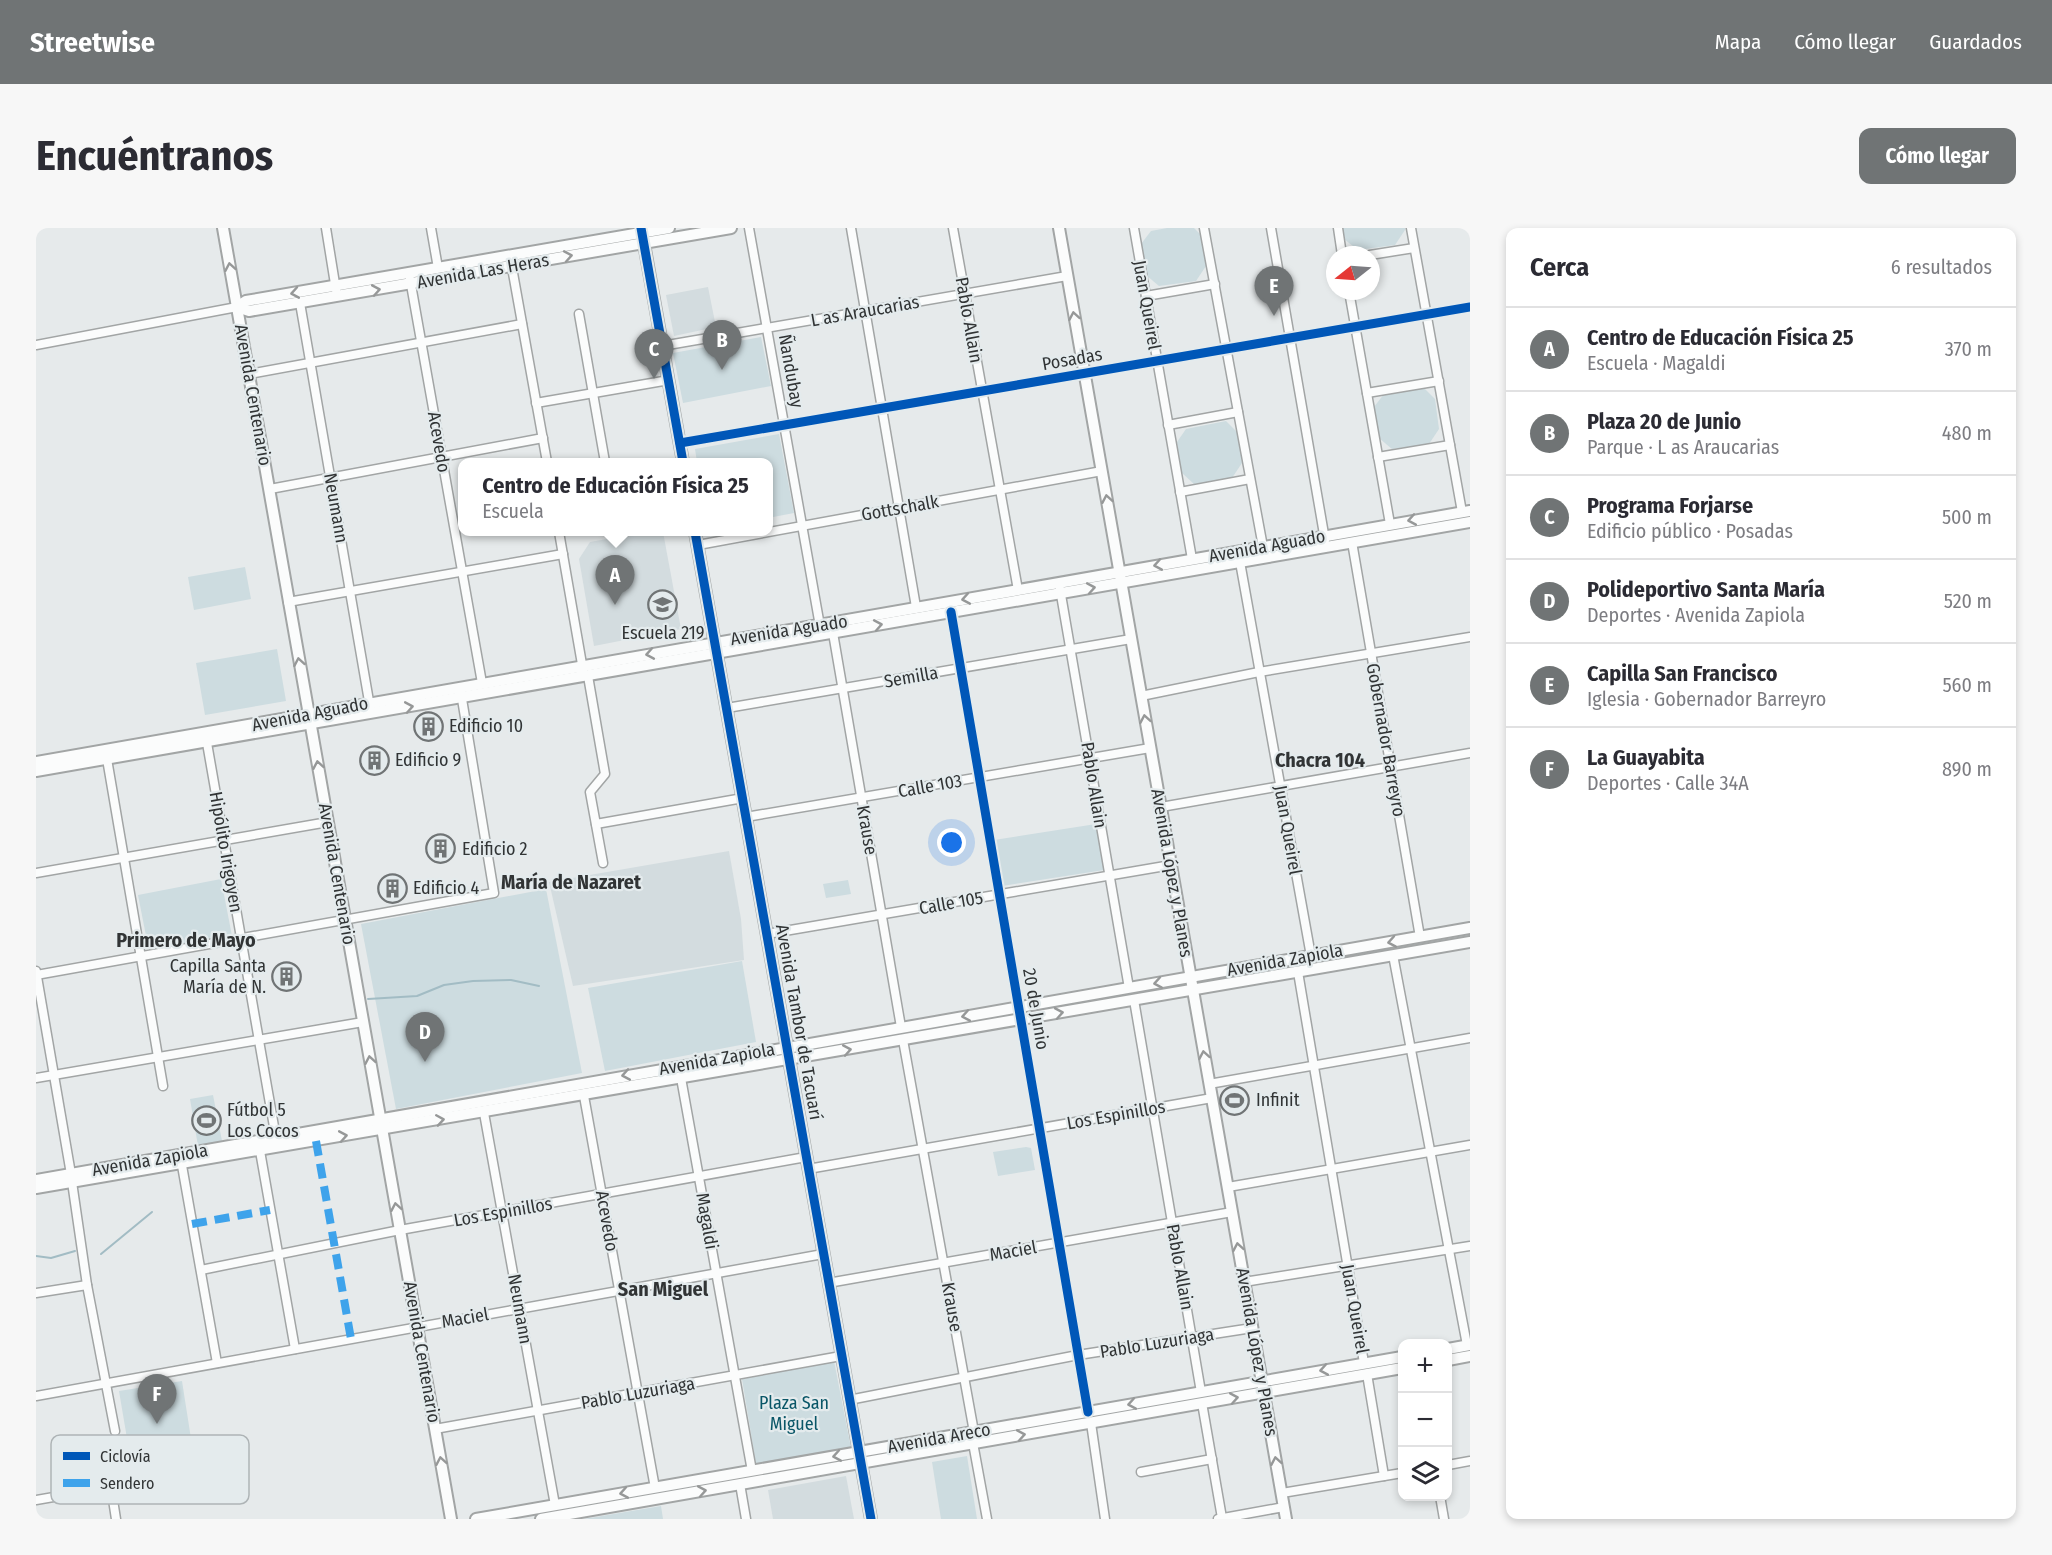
<!DOCTYPE html>
<html lang="es">
<head>
<meta charset="utf-8">
<style>
	body { margin:0; font-family:"Fira Sans Condensed",sans-serif; background:#f7f7f7; color:#2b2b33 }
	.controls { position:absolute; right:18px; bottom:18px; display:grid; overflow:hidden; border-radius:12px; box-shadow:0 3px 9px #0003 }
	.controls button { width:54px; height:54px; display:grid; place-items:center; padding:0; border:0; border-bottom:2px solid #e1e1e2; background:#fff; color:#2b2b33; font:30px sans-serif }
	.compass { position:absolute; left:1290px; top:18px; width:54px; height:54px; border-radius:50%; background:#fff; box-shadow:0 3px 9px #0003; rotate:253deg }
	.you { position:absolute; left:916px; top:615px; width:21px; height:21px; margin:-15px; border:4px solid #fff; border-radius:50%; background:#1a73e8; box-shadow:0 0 0 9px #1a73e833 }
	.badge { display:grid; place-items:center; width:39px; height:39px; border-radius:50%; background:#707475; color:#fff; font-size:20px; font-weight:700 }
	.pin { position:absolute; translate:-50% -50px; filter:drop-shadow(0 2px 3px #0008) }
	.pin::after { content:''; position:absolute; top:32px; width:21px; height:18px; background:inherit; clip-path:polygon(0 0,100% 0,50% 100%) }
	.popup { position:absolute; left:422px; top:230px; width:315px; height:78px; box-sizing:border-box; display:grid; place-content:center; border-radius:12px; background:#fff; filter:drop-shadow(0 2px 4px #0005); font-size:20px; white-space:nowrap; color:#7c7c81 }
	.popup b { font-size:22px; color:#2b2b33 }
	.popup::after { content:''; position:absolute; left:50%; top:100%; margin-left:-12px; border:12px solid transparent; border-top-color:#fff }
	.list { margin:0; padding:0; list-style:none }
	h2 { display:flex; justify-content:space-between; align-items:center; height:78px; margin:0; padding:0 24px; font-size:26px }
	h2 small { font-size:20px; font-weight:400; color:#7c7c81 }
	.list li { display:grid; grid-template-columns:39px 1fr auto; gap:18px; align-items:center; box-sizing:border-box; height:84px; padding:0 24px; border-top:2px solid #e1e1e2 }
	.list b { display:block; font-size:22px; white-space:nowrap }
	.list p { margin:0; font-size:20px; white-space:nowrap; color:#7c7c81 }
	.list em { font-size:20px; font-style:normal; color:#7c7c81 }
	.icon { flex:none; width:33px; height:33px; fill:none; stroke:currentColor; stroke-width:2; stroke-linecap:round; stroke-linejoin:round }
	.map { position:relative; flex:none; width:1434px; height:1291px; overflow:hidden; border-radius:12px }
	header { display:flex; align-items:center; gap:36px; box-sizing:border-box; height:84px; padding:0 30px; background:#707475; color:#fff }
	header strong { font-size:28px }
	nav { display:flex; gap:33px; margin-inline-start:auto; font-size:21px }
	.intro { display:flex; align-items:center; justify-content:space-between; box-sizing:border-box; height:144px; padding:0 36px }
	h1 { margin:0; font-size:42px }
	.button { padding:15px 27px; border-radius:12px; background:#707475; color:#fff; font-size:21px; font-weight:700 }
	main { display:flex; gap:36px; padding:0 36px }
	aside { flex:1; background:#fff; border-radius:12px; box-shadow:0 3px 9px #0003 }
	.map>svg:first-child { display:block }
	.built { fill:#d3dcdf }
	.green { fill:#cddce0 }
	.lines { fill:none; stroke-linecap:round; stroke-linejoin:round }
	.stream { stroke:#a2bcc4; stroke-width:2 }
	.minor-casing { stroke:#a2a5a5; stroke-width:11 }
	.major-casing { stroke:#a2a5a5; stroke-width:14 }
	.minor { stroke:#fbfcfc; stroke-width:8 }
	.major { stroke:#fbfcfc; stroke-width:10 }
	.quiet { stroke:#3ea3eb; stroke-width:8; stroke-dasharray:15 8; stroke-linecap:butt }
	.cycleway-casing { stroke:#e4ebed; stroke-width:13 }
	.cycleway { stroke:#0057b8; stroke-width:9 }
	.oneway { stroke:#969898 }
	.labels { text-anchor:middle; stroke-width:4.5; stroke-linejoin:round; paint-order:stroke }
	.street-label { font-size:18px; fill:#313435; stroke:#e4ebed }
	.poi-label { font-size:18px; fill:#313435; stroke:#e4ebed; text-anchor:start }
	.park-label { font-size:18px; fill:#095667; stroke:#e4ebed }
	.neighbourhood-label { font-size:20px; font-weight:bold; fill:#313435; stroke:#e4ebed }
	.key { fill:#e4ebed; stroke:#aeb4b6; stroke-width:1.5 }
	.key-label { font-size:16px; fill:#313435 }
</style>
</head>
<body>
<header>
<strong>Streetwise</strong>
<nav><a>Mapa</a><a>Cómo llegar</a><a>Guardados</a></nav>
</header>
<div class="intro"><h1>Encuéntranos</h1><a class="button">Cómo llegar</a></div>
<main>
<div class="map">
<svg width="1434" height="1291" viewBox="0 0 1434 1291">
	<rect width="100%" height="100%" fill="#e6eaeb"/>
	<g class="built">
		<polygon points="672,59 680,99 638,108 630,67"/>
		<polygon points="610,304 627,304 645,401 558,418 543,331 554,314"/>
		<polygon points="693,623 705,691 708,732 537,758 513,654"/>
		<polygon points="810,1248 818,1291 737,1291 732,1262"/>
	</g>
	<g class="green">
		<polygon points="1131,0 1158,0 1166,8 1170,38 1160,53 1123,58 1110,47 1105,16 1115,3"/>
		<polygon points="1307,0 1369,0 1369,2 1359,17 1322,22 1308,11"/>
		<polygon points="725,109 735,158 647,175 637,125"/>
		<polygon points="1387,159 1399,171 1403,201 1393,216 1356,221 1343,210 1338,179 1348,166"/>
		<polygon points="1190,193 1202,205 1206,235 1196,250 1158,256 1145,244 1141,214 1150,201"/>
		<polygon points="743,206 758,285 732,290 732,234 661,234 659,221"/>
		<polygon points="209,339 215,371 158,382 152,349"/>
		<polygon points="241,421 250,473 169,487 160,435"/>
		<polygon points="1060,596 1068,642 966,658 958,612"/>
		<polygon points="185,651 196,708 113,723 102,667"/>
		<polygon points="812,652 815,666 790,670 787,656"/>
		<polygon points="510,661 546,845 360,881 325,696"/>
		<polygon points="1434,705 1434,711 359,896 358,892"/>
		<polygon points="706,733 720,814 569,843 552,760"/>
		<polygon points="177,867 186,913 162,918 154,871"/>
		<polygon points="990,919 995,920 999,942 962,948 957,924"/>
		<polygon points="798,1133 815,1220 720,1236 706,1151"/>
		<polygon points="146,1153 158,1230 96,1240 83,1163"/>
		<polygon points="931,1228 941,1291 905,1291 896,1234"/>
		<polygon points="625,1278 627,1291 548,1291"/>
	</g>
	<g class="lines">
		<g class="stream">
			<polyline points="332,771 381,768 408,757 437,753 475,752 503,758"/>
			<polyline points="65,1026 116,984"/>
			<polyline points="0,1028 15,1030 39,1023"/>
		</g>
		<defs>
			<g id="minor">
				<polyline points="290,0 300,62"/>
				<polyline points="395,0 402,40"/>
				<polyline points="713,0 784,398"/>
				<polyline points="815,0 880,379"/>
				<polyline points="917,0 982,362"/>
				<polyline points="1098,0 1156,331"/>
				<polyline points="1168,0 1227,319"/>
				<polyline points="1235,0 1289,312"/>
				<polyline points="1302,0 1306,27"/>
				<polyline points="1375,0 1426,284"/>
				<polyline points="1334,27 1378,20"/>
				<polyline points="475,34 511,234"/>
				<polyline points="374,51 446,455"/>
				<polyline points="1313,63 1354,296"/>
				<polyline points="1110,68 1179,56"/>
				<polyline points="264,75 334,479"/>
				<polyline points="543,86 569,234"/>
				<polyline points="0,117 201,79"/>
				<polyline points="626,118 1031,48"/>
				<polyline points="213,146 486,96"/>
				<polyline points="1331,165 1403,153"/>
				<polyline points="500,175 633,152"/>
				<polyline points="1132,197 1202,184"/>
				<polyline points="644,215 1434,79"/>
				<polyline points="1342,229 1414,217"/>
				<polyline points="234,261 507,210"/>
				<polyline points="1144,264 1214,251"/>
				<polyline points="523,304 547,442"/>
				<polyline points="1316,314 1384,709"/>
				<polyline points="662,317 1066,243"/>
				<polyline points="1204,334 1275,728"/>
				<polyline points="1024,361 1093,760"/>
				<polyline points="252,374 527,326"/>
				<polyline points="915,384 1052,1184"/>
				<polyline points="797,405 865,799"/>
				<polyline points="552,448 569,546 554,564 567,635"/>
				<polyline points="1105,468 1223,444 1434,409"/>
				<polyline points="691,480 1095,411"/>
				<polyline points="171,515 240,910"/>
				<polyline points="71,531 127,858"/>
				<polyline points="1125,579 1434,525"/>
				<polyline points="710,589 1114,520"/>
				<polyline points="560,596 707,570"/>
				<polyline points="0,645 292,594"/>
				<polyline points="731,706 1135,637"/>
				<polyline points="1357,727 1431,1117"/>
				<polyline points="0,743 35,946"/>
				<polyline points="1262,744 1328,1135"/>
				<polyline points="0,747 458,665 425,465"/>
				<polyline points="1098,772 1165,1164"/>
				<polyline points="867,812 938,1204"/>
				<polyline points="0,850 327,794"/>
				<polyline points="645,850 716,1243"/>
				<polyline points="1173,856 1434,810"/>
				<polyline points="548,868 619,1260"/>
				<polyline points="448,885 519,1277"/>
				<polyline points="224,923 259,1121"/>
				<polyline points="145,932 181,1135"/>
				<polyline points="772,941 1176,870"/>
				<polyline points="36,954 51,1057 79,1203"/>
				<polyline points="1192,959 1434,917"/>
				<polyline points="165,1042 364,1002 770,929"/>
				<polyline points="1208,1054 1434,1018"/>
				<polyline points="792,1055 1196,984"/>
				<polyline points="0,1065 51,1057"/>
				<polyline points="1331,1146 1348,1248"/>
				<polyline points="0,1168 787,1026"/>
				<polyline points="813,1172 1042,1127 1216,1100"/>
				<polyline points="1166,1175 1186,1290"/>
				<polyline points="1055,1195 1069,1291"/>
				<polyline points="399,1201 805,1128"/>
				<polyline points="937,1215 951,1291"/>
				<polyline points="1412,1237 1434,1233"/>
				<polyline points="1105,1244 1176,1231"/>
				<polyline points="704,1256 710,1291"/>
				<polyline points="1246,1265 1366,1245"/>
				<polyline points="1404,1268 1408,1291"/>
				<polyline points="0,1272 75,1259 80,1291"/>
				<polyline points="1182,1291 1248,1279"/>
			</g>
			<g id="major">
				<polyline points="187,0 415,1291"/>
				<polyline points="1023,0 1250,1291"/>
				<polyline points="607,10 647,234"/>
				<polyline points="201,79 213,83 695,0"/>
				<polyline points="201,79 210,73 633,0"/>
				<polyline points="659,304 835,1291"/>
				<polyline points="0,534 1434,283"/>
				<polyline points="0,543 1434,294"/>
				<polyline points="0,952 1434,700"/>
				<polyline points="0,960 1434,714"/>
				<polyline points="1412,1121 1434,1117"/>
				<polyline points="1412,1132 1434,1128"/>
				<polyline points="440,1291 1366,1129"/>
				<polyline points="505,1291 1366,1140"/>
			</g>
		</defs>
		<use href="#minor" class="minor-casing"/>
		<use href="#major" class="major-casing"/>
		<use href="#minor" class="minor"/>
		<use href="#major" class="major"/>
		<g class="quiet">
			<polyline points="280,913 315,1111"/>
			<polyline points="156,996 234,982"/>
		</g>
		<defs>
			<g id="cycleway">
				<polyline points="605,0 647,234"/>
				<polyline points="644,215 1434,79"/>
				<polyline points="659,304 835,1291"/>
				<polyline points="915,384 1052,1184"/>
			</g>
		</defs>
		<use href="#cycleway" class="cycleway-casing"/>
		<use href="#cycleway" class="cycleway"/>
	</g>
	<defs><path id="oneway-chevron" d="M-2-3.5L2.5 0L-2 3.5" fill="none" stroke-width="1.6" stroke-linecap="round" stroke-linejoin="round" transform="scale(1.5)"/></defs>
	<g class="oneway">
		<use href="#oneway-chevron" transform="translate(532 28) rotate(-10)"/>
		<use href="#oneway-chevron" transform="translate(194 39) rotate(-100)"/>
		<use href="#oneway-chevron" transform="translate(340 62) rotate(-10)"/>
		<use href="#oneway-chevron" transform="translate(259 65) rotate(170)"/>
		<use href="#oneway-chevron" transform="translate(1038 88) rotate(-100)"/>
		<use href="#oneway-chevron" transform="translate(1071 271) rotate(-100)"/>
		<use href="#oneway-chevron" transform="translate(1376 292) rotate(170)"/>
		<use href="#oneway-chevron" transform="translate(1122 337) rotate(170)"/>
		<use href="#oneway-chevron" transform="translate(1055 360) rotate(-10)"/>
		<use href="#oneway-chevron" transform="translate(930 371) rotate(170)"/>
		<use href="#oneway-chevron" transform="translate(842 397) rotate(-10)"/>
		<use href="#oneway-chevron" transform="translate(614 426) rotate(170)"/>
		<use href="#oneway-chevron" transform="translate(263 434) rotate(-100)"/>
		<use href="#oneway-chevron" transform="translate(373 479) rotate(-10)"/>
		<use href="#oneway-chevron" transform="translate(1109 491) rotate(-100)"/>
		<use href="#oneway-chevron" transform="translate(282 537) rotate(-100)"/>
		<use href="#oneway-chevron" transform="translate(1356 714) rotate(170)"/>
		<use href="#oneway-chevron" transform="translate(1122 755) rotate(170)"/>
		<use href="#oneway-chevron" transform="translate(1023 785) rotate(-10)"/>
		<use href="#oneway-chevron" transform="translate(930 788) rotate(170)"/>
		<use href="#oneway-chevron" transform="translate(811 822) rotate(-10)"/>
		<use href="#oneway-chevron" transform="translate(1168 827) rotate(-100)"/>
		<use href="#oneway-chevron" transform="translate(334 832) rotate(-100)"/>
		<use href="#oneway-chevron" transform="translate(590 847) rotate(170)"/>
		<use href="#oneway-chevron" transform="translate(404 892) rotate(-9)"/>
		<use href="#oneway-chevron" transform="translate(307 908) rotate(-10)"/>
		<use href="#oneway-chevron" transform="translate(360 979) rotate(-100)"/>
		<use href="#oneway-chevron" transform="translate(1202 1019) rotate(-100)"/>
		<use href="#oneway-chevron" transform="translate(1288 1142) rotate(170)"/>
		<use href="#oneway-chevron" transform="translate(1198 1170) rotate(-10)"/>
		<use href="#oneway-chevron" transform="translate(1096 1176) rotate(170)"/>
		<use href="#oneway-chevron" transform="translate(985 1207) rotate(-10)"/>
		<use href="#oneway-chevron" transform="translate(801 1228) rotate(170)"/>
		<use href="#oneway-chevron" transform="translate(405 1233) rotate(-100)"/>
		<use href="#oneway-chevron" transform="translate(1240 1233) rotate(-100)"/>
		<use href="#oneway-chevron" transform="translate(666 1263) rotate(-10)"/>
		<use href="#oneway-chevron" transform="translate(588 1265) rotate(170)"/>
	</g>
	<defs>
		<symbol id="school-ring" viewBox="-11 -11 22 22"><circle r="9.5" fill="#e4ebed" stroke="#707475" stroke-width="1.5"/><path d="M0-5L7-2L0 1L-7-2ZM-4 1L0 2.5L4 1V4Q0 6-4 4Z" fill="#707475"/></symbol>
		<symbol id="building-ring" viewBox="-11 -11 22 22"><circle r="9.5" fill="#e4ebed" stroke="#707475" stroke-width="1.5"/><path d="M-4-6H4V6H1V3H-1V6H-4ZM-2.5-4.3h1.7v1.8h-1.7ZM.8-4.3h1.7v1.8H.8ZM-2.5-1h1.7V.8h-1.7ZM.8-1h1.7V.8H.8Z" fill="#707475"/></symbol>
		<symbol id="stadium-ring" viewBox="-11 -11 22 22"><circle r="9.5" fill="#e4ebed" stroke="#707475" stroke-width="1.5"/><path d="M0-5a6.5 5 0 1 0 0 10a6.5 5 0 1 0 0-10ZM-3.5-1.8h7v3.6h-7Z" fill="#707475"/></symbol>
	</defs>
	<g fill-rule="evenodd">
		<use href="#school-ring" x="610" y="360" width="33" height="33"/>
		<use href="#building-ring" x="376" y="482" width="33" height="33"/>
		<use href="#building-ring" x="322" y="516" width="33" height="33"/>
		<use href="#building-ring" x="388" y="604" width="33" height="33"/>
		<use href="#building-ring" x="340" y="644" width="33" height="33"/>
		<use href="#building-ring" x="234" y="732" width="33" height="33"/>
		<use href="#stadium-ring" x="1182" y="856" width="33" height="33"/>
		<use href="#stadium-ring" x="154" y="876" width="33" height="33"/>
	</g>
	<g class="labels">
		<g class="street-label">
			<text transform="translate(447 43) rotate(-10)" y="6">Avenida Las Heras</text>
			<text transform="translate(1111 77) rotate(80)" y="6">Juan Queirel</text>
			<text transform="translate(829 83) rotate(-10)" y="6">L as Araucarias</text>
			<text transform="translate(933 92) rotate(80)" y="6">Pablo Allain</text>
			<text transform="translate(1036 131) rotate(-10)" y="6">Posadas</text>
			<text transform="translate(755 143) rotate(80)" y="6">Ñandubay</text>
			<text transform="translate(217 167) rotate(80)" y="6">Avenida Centenario</text>
			<text transform="translate(403 214) rotate(80)" y="6">Acevedo</text>
			<text transform="translate(300 280) rotate(80)" y="6">Neumann</text>
			<text transform="translate(864 280) rotate(-10)" y="6">Gottschalk</text>
			<text transform="translate(1231 318) rotate(-10)" y="6">Avenida Aguado</text>
			<text transform="translate(753 402) rotate(-9)" y="6">Avenida Aguado</text>
			<text transform="translate(875 449) rotate(-10)" y="6">Semilla</text>
			<text transform="translate(274 486) rotate(-11)" y="6">Avenida Aguado</text>
			<text transform="translate(1350 512) rotate(80)" y="6">Gobernador Barreyro</text>
			<text transform="translate(1058 557) rotate(81)" y="6">Pablo Allain</text>
			<text transform="translate(894 558) rotate(-10)" y="6">Calle 103</text>
			<text transform="translate(831 602) rotate(80)" y="6">Krause</text>
			<text transform="translate(1252 602) rotate(80)" y="6">Juan Queirel</text>
			<text transform="translate(190 624) rotate(80)" y="6">Hipólito Irigoyen</text>
			<text transform="translate(1136 645) rotate(80)" y="6">Avenida López y Planes</text>
			<text transform="translate(301 646) rotate(80)" y="6">Avenida Centenario</text>
			<text transform="translate(915 675) rotate(-10)" y="6">Calle 105</text>
			<text transform="translate(1249 732) rotate(-10)" y="6">Avenida Zapiola</text>
			<text transform="translate(1000 781) rotate(80)" y="6">20 de Junio</text>
			<text transform="translate(763 794) rotate(80)" y="6">Avenida Tambor de Tacuarí</text>
			<text transform="translate(681 831) rotate(-10)" y="6">Avenida Zapiola</text>
			<text transform="translate(1080 887) rotate(-10)" y="6">Los Espinillos</text>
			<text transform="translate(114 932) rotate(-10)" y="6">Avenida Zapiola</text>
			<text transform="translate(467 984) rotate(-10)" y="6">Los Espinillos</text>
			<text transform="translate(571 993) rotate(80)" y="6">Acevedo</text>
			<text transform="translate(671 993) rotate(80)" y="6">Magaldi</text>
			<text transform="translate(977 1023) rotate(-10)" y="6">Maciel</text>
			<text transform="translate(1144 1039) rotate(80)" y="6">Pablo Allain</text>
			<text transform="translate(916 1079) rotate(80)" y="6">Krause</text>
			<text transform="translate(484 1081) rotate(80)" y="6">Neumann</text>
			<text transform="translate(1319 1081) rotate(80)" y="6">Juan Queirel</text>
			<text transform="translate(429 1090) rotate(-10)" y="6">Maciel</text>
			<text transform="translate(1121 1115) rotate(-9)" y="6">Pablo Luzuriaga</text>
			<text transform="translate(386 1124) rotate(80)" y="6">Avenida Centenario</text>
			<text transform="translate(1221 1124) rotate(80)" y="6">Avenida López y Planes</text>
			<text transform="translate(602 1165) rotate(-10)" y="6">Pablo Luzuriaga</text>
			<text transform="translate(903 1210) rotate(-10)" y="6">Avenida Areco</text>
		</g>
		<g class="poi-label">
			<text x="627" y="411" text-anchor="middle">Escuela 219</text>
			<text x="413" y="504">Edificio 10</text>
			<text x="359" y="538">Edificio 9</text>
			<text x="426" y="627">Edificio 2</text>
			<text x="377" y="666">Edificio 4</text>
			<text x="230" y="744" text-anchor="end">Capilla Santa<tspan x="230" dy="21">María de N.</tspan></text>
			<text x="1220" y="878">Infinit</text>
			<text x="191" y="888">Fútbol 5<tspan x="191" dy="21">Los Cocos</tspan></text>
		</g>
		<g class="park-label">
			<text x="758" y="1181">Plaza San<tspan x="758" dy="21">Miguel</tspan></text>
		</g>
		<g class="neighbourhood-label">
			<text x="1284" y="539">Chacra 104</text>
			<text x="535" y="661">María de Nazaret</text>
			<text x="150" y="719">Primero de Mayo</text>
			<text x="627" y="1068">San Miguel</text>
		</g>
	</g>
	<rect x="15" y="1207" width="198" height="69" rx="9" class="key"/>
	<rect x="27" y="1224" width="27" height="8" fill="#0057b8"/>
	<rect x="27" y="1251" width="27" height="8" fill="#3ea3eb"/>
	<g class="key-label">
		<text x="64" y="1234">Ciclovía</text>
		<text x="64" y="1261">Sendero</text>
	</g>
</svg>
<div class="controls">
<button>+</button>
<button>−</button>
<button><svg class="icon" aria-label="layers" viewBox="0 0 24 24"><path d="M12 4l9 5-9 5-9-5zM3 14l9 5 9-5"/></svg></button>
</div>
<svg class="compass" viewBox="-18 -18 36 36"><path d="M0-13l5 13h-10z" fill="#e53935"/><path d="M0 13l5-13h-10z" fill="#7c7c81"/></svg>
<div class="you"></div>
<div class="pin badge" style="left:579px;top:377px">A</div>
<div class="popup"><b>Centro de Educación Física 25</b>Escuela</div>
<div class="pin badge" style="left:686px;top:142px">B</div>
<div class="pin badge" style="left:618px;top:151px">C</div>
<div class="pin badge" style="left:389px;top:834px">D</div>
<div class="pin badge" style="left:1238px;top:88px">E</div>
<div class="pin badge" style="left:121px;top:1196px">F</div>
</div>
<aside>
<h2>Cerca<small>6 resultados</small></h2>
<ul class="list">
<li><span class="badge">A</span><div><b>Centro de Educación Física 25</b><p>Escuela · Magaldi</p></div><em>370 m</em></li>
<li><span class="badge">B</span><div><b>Plaza 20 de Junio</b><p>Parque · L as Araucarias</p></div><em>480 m</em></li>
<li><span class="badge">C</span><div><b>Programa Forjarse</b><p>Edificio público · Posadas</p></div><em>500 m</em></li>
<li><span class="badge">D</span><div><b>Polideportivo Santa María</b><p>Deportes · Avenida Zapiola</p></div><em>520 m</em></li>
<li><span class="badge">E</span><div><b>Capilla San Francisco</b><p>Iglesia · Gobernador Barreyro</p></div><em>560 m</em></li>
<li><span class="badge">F</span><div><b>La Guayabita</b><p>Deportes · Calle 34A</p></div><em>890 m</em></li>
</ul>
</aside>
</main>
</body>
</html>
